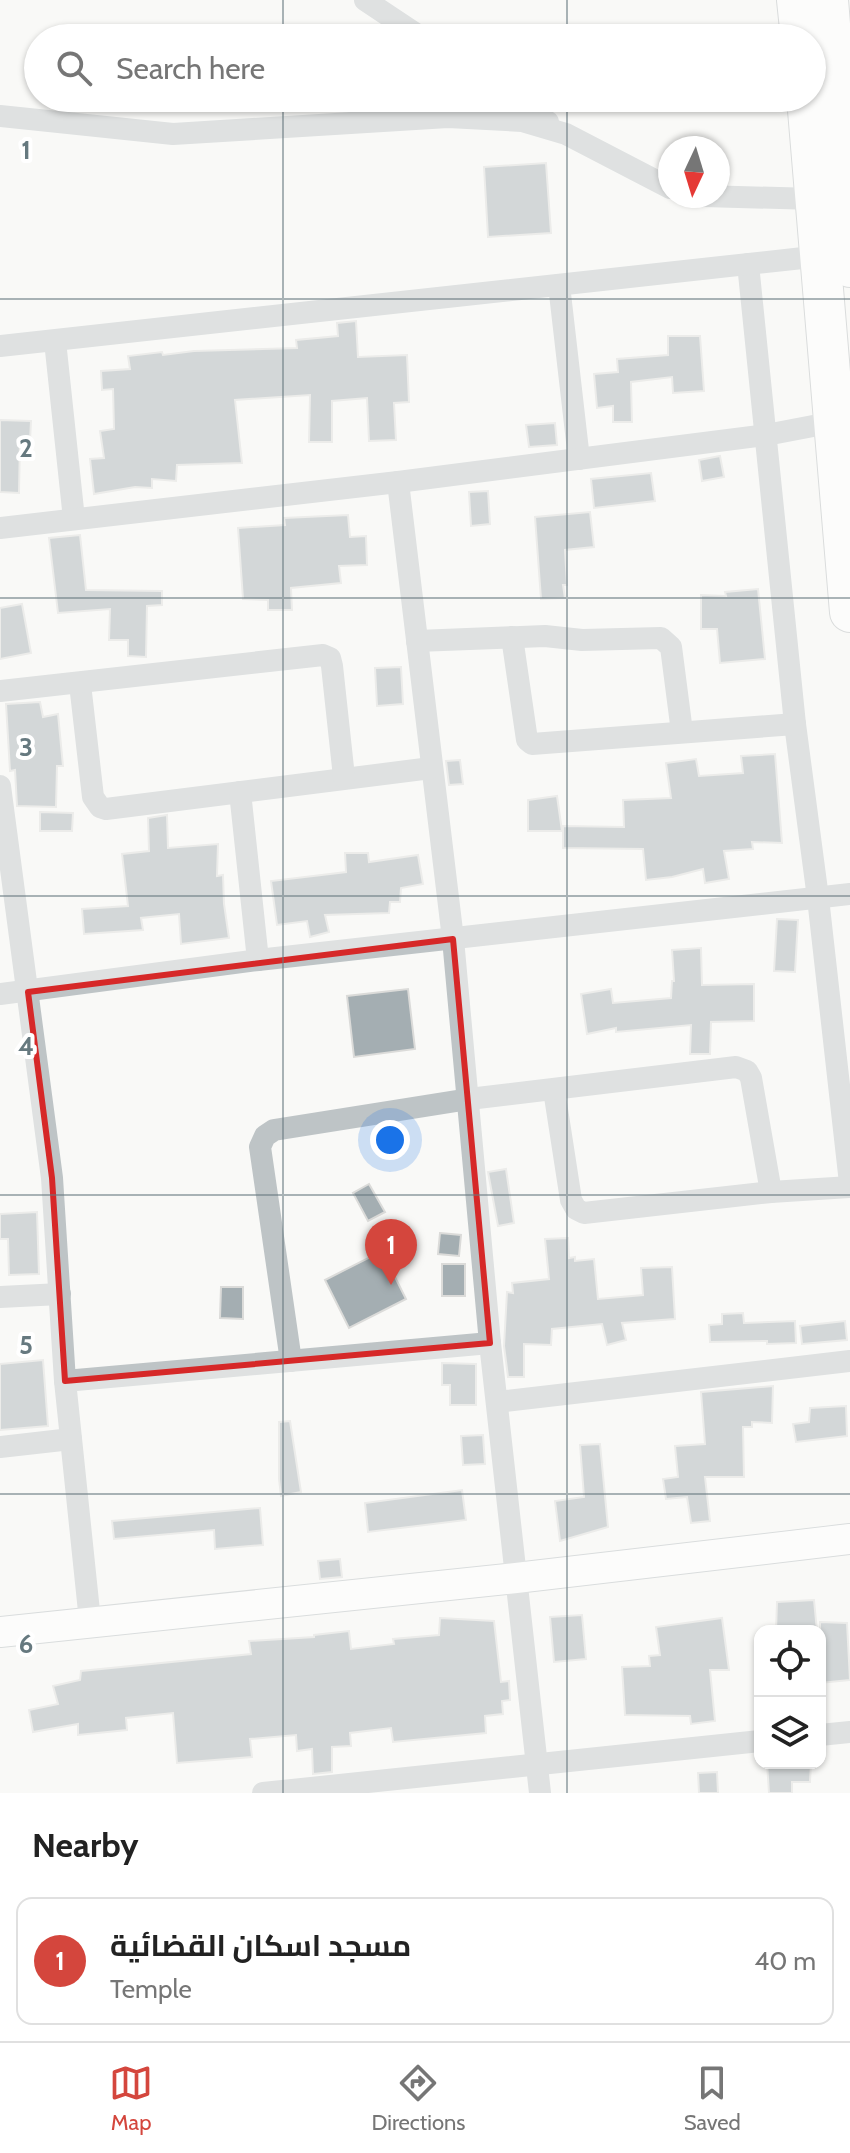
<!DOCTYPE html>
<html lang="en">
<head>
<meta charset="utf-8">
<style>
	body { margin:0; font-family:Cabin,Cairo,sans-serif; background:#f2f2f2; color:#222 }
	.controls { position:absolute; right:24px; bottom:24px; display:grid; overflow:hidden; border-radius:16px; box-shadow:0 2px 6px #0004 }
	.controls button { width:72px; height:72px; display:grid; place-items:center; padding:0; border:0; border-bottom:2px solid #e0e0e0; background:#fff; color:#222; font:40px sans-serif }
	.compass { position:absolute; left:658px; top:136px; width:72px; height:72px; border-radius:50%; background:#fff; box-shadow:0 2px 6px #0004; rotate:184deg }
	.you { position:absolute; left:390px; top:1140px; width:28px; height:28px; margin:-20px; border:6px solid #fff; border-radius:50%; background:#1a73e8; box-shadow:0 0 0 12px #1a73e833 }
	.badge { display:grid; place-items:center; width:52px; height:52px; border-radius:50%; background:#d4463d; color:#fff; font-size:26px; font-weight:700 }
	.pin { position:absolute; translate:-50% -66px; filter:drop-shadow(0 2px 4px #0008) }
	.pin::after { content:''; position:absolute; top:42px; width:28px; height:24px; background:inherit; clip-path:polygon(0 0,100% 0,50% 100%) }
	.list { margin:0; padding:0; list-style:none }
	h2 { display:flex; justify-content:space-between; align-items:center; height:104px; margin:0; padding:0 32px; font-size:34px }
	h2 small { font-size:26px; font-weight:400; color:#767676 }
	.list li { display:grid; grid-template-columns:52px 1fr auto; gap:24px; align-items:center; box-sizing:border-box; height:128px; margin:0 16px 16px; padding:0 16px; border:2px solid #e0e0e0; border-radius:16px }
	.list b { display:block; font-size:30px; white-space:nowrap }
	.list p { margin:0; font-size:26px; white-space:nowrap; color:#767676 }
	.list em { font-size:26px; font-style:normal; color:#767676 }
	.icon { flex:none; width:44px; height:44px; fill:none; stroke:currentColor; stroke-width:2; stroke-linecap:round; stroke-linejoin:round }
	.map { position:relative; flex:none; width:850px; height:1793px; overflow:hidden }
	.search { position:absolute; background:#fff; box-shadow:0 2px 6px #0004; left:24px; right:24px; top:24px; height:88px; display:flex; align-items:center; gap:20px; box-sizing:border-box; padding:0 28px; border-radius:44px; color:#767676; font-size:30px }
	.sheet { height:248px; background:#fff }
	nav { display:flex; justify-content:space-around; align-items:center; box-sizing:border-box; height:112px; border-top:2px solid #e0e0e0; background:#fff; font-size:22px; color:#767676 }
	nav a { display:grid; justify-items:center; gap:4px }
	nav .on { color:#d4463d }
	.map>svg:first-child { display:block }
	.building { fill:#a4aeb2; stroke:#dbdbd9; stroke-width:2 }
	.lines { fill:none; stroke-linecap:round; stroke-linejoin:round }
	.secondary-casing { stroke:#b3babd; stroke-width:32 }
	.highway-casing { stroke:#b4b9bb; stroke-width:42 }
	.street { stroke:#bec4c6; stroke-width:22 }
	.secondary { stroke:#fff; stroke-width:30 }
	.highway { stroke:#fff; stroke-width:40 }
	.marked { fill:none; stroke:#d62828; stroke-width:6; stroke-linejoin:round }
	.grid { fill:none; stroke:#66797f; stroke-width:2; stroke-opacity:0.55 }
	.grid-label { font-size:26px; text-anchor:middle; font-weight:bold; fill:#66797f; stroke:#fff; stroke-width:8; stroke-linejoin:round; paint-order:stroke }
</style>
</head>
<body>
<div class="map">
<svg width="850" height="1793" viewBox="0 0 850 1793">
	<rect width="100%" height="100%" fill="#f9f9f7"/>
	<g class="building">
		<polygon points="546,163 551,233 488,237 484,167"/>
		<polygon points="356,321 358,357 407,355 409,402 394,403 396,440 369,441 367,398 332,401 332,442 309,442 310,395 235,400 242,463 177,465 176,481 152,479 152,488 135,487 94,494 90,459 104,458 100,431 114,429 113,389 102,390 101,371 130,369 128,356 162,352 163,355 194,351 297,348 296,340 338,336 337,323"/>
		<polygon points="668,336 700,336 704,391 673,393 672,377 631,382 632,422 613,422 613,406 597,408 594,374 618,372 617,359 668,355"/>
		<polygon points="0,420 31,421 30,441 20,441 19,493 0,492"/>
		<polygon points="555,423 557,445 529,447 526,425"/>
		<polygon points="720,456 724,477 702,481 699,460"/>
		<polygon points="651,473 655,501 594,508 591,479"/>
		<polygon points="488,491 490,524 471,526 469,492"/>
		<polygon points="590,512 594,547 565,550 567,585 563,585 565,598 541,599 535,517"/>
		<polygon points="348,515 350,537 366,536 367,565 339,566 341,583 291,588 292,610 268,610 268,600 243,599 238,528 285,525 284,518"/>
		<polygon points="80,535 86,590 162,591 162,605 147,606 146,657 128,656 128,640 109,640 110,609 58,613 49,538"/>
		<polygon points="758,589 765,659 720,663 717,629 701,629 701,595 726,596 725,592"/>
		<polygon points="22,604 31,653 0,659 0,608"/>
		<polygon points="401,667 403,704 377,706 375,668"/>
		<polygon points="40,702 43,717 58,714 63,766 57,766 56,807 17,806 15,770 10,771 6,704"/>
		<polygon points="775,754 782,843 752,842 753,849 724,851 729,879 705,883 703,869 672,877 646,880 643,849 563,848 563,826 624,827 623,800 671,798 666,763 696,759 699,776 743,773 741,756"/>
		<polygon points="460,760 463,784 449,785 446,761"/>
		<polygon points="557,796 562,831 528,831 528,800"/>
		<polygon points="40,812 73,813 72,831 40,831"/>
		<polygon points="167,815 168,848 218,844 217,876 223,875 224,904 229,938 181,944 179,914 141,918 143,930 84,934 82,909 128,906 122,854 149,851 148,818"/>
		<polygon points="345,853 368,853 369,862 418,855 423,884 401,888 400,902 390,902 389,913 325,915 329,932 310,937 307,921 277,925 271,881 346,872"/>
		<polygon points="777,919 798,920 795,972 774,971"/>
		<polygon points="701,948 702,985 754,984 754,1021 711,1022 710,1054 690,1054 691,1025 616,1032 616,1028 587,1034 581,994 611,989 613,1003 671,998 672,981 674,981 672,950"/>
		<polygon points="408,989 415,1049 354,1057 347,996"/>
		<polygon points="506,1169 514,1223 498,1226 488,1172"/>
		<polygon points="369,1184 385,1212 368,1221 353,1193"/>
		<polygon points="37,1212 39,1274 9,1275 8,1239 0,1239 0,1214"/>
		<polygon points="440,1233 461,1235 459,1256 438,1254"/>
		<polygon points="568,1238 569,1258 575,1257 575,1261 594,1259 598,1299 643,1295 641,1268 672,1267 675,1319 622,1323 626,1340 607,1345 602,1324 552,1329 551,1345 524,1344 524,1377 508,1377 504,1346 507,1292 513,1293 512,1283 549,1279 545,1239"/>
		<polygon points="382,1251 406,1299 349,1328 325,1280"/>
		<rect x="442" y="1264" width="23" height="32"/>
		<polygon points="221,1287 243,1287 243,1319 220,1318"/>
		<polygon points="743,1313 744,1323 795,1321 796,1343 767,1344 767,1341 710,1342 709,1325 722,1324 722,1314"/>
		<polygon points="845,1321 847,1340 802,1344 800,1326"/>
		<polygon points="43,1360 48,1426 0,1430 0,1364"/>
		<polygon points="442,1363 476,1364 476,1405 450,1405 450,1385 442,1385"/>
		<polygon points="773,1386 772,1423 752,1422 752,1427 743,1427 744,1477 705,1477 710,1521 691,1523 687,1497 666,1499 663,1479 678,1477 675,1446 705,1444 701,1392"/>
		<polygon points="846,1406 847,1436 796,1442 793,1424 809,1422 810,1408"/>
		<polygon points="290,1421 301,1492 281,1496 279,1479 279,1422"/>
		<polygon points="483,1435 485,1464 463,1465 461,1436"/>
		<polygon points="600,1444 608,1527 560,1541 555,1501 584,1497 580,1445"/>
		<polygon points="462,1490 466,1520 368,1532 365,1503"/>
		<polygon points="260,1508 263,1545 215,1549 214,1530 114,1539 112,1521"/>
		<polygon points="340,1559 342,1577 320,1579 318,1561"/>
		<polygon points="814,1600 817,1631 776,1631 777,1602"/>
		<polygon points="582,1615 586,1659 554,1662 550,1617"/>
		<polygon points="440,1618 494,1621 501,1682 509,1681 510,1700 502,1701 503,1714 485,1716 486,1733 393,1742 391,1728 350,1733 351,1746 332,1747 332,1772 313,1774 312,1749 297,1751 296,1735 250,1739 252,1757 177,1763 173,1713 126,1718 127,1730 78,1735 78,1724 33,1732 29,1710 58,1704 53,1686 80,1680 81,1671 251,1654 249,1641 314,1637 314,1635 349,1631 351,1649 394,1644 393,1639 439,1635"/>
		<polygon points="722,1618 729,1670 710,1670 715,1721 691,1724 690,1716 625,1715 622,1667 650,1666 649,1656 660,1655 656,1627"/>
		<polygon points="820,1622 847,1623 850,1680 820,1683"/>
		<polygon points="767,1763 811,1763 810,1782 792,1782 792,1793 769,1793"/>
		<polygon points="717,1772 718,1793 699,1793 698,1773"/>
	</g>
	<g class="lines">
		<defs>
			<polyline id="secondary" points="0,1632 516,1578 850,1539"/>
			<g id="highway">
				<polyline points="797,0 801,38"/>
				<polyline points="828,0 850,267"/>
				<polyline points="807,98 850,612"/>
			</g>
		</defs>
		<use href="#secondary" class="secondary-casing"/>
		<use href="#highway" class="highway-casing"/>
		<g class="street">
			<polyline points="365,0 422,38"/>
			<polyline points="511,98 548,122"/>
			<polyline points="0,116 173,134 448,117 522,121 566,134 670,188"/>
			<polyline points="703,196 815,199"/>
			<polyline points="748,264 795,724 818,898 850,1183"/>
			<polyline points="559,285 579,459"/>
			<polyline points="55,341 74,519"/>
			<polyline points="0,346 821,256"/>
			<polyline points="398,482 453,939 490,1343 540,1793"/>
			<polyline points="0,528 398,482 766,435 834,422"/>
			<polyline points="512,637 527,740 532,744 795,724"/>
			<polyline points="417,641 545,636 582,640 661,638 671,647 682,732"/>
			<polyline points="80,684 93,797 100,807 106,809 431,768"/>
			<polyline points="0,691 323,655 330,658 332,666 344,777"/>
			<polyline points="0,786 52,1178 65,1381 90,1621"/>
			<polyline points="240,792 258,960"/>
			<polyline points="0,994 258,960 850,894"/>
			<polyline points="554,1090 571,1200 576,1209 584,1213 771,1192 850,1187"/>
			<polyline points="0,1297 60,1294"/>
			<polyline points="291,1361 260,1147 265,1136 274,1130 469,1099 736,1067 747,1071 751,1078 771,1192"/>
			<polyline points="65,1381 490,1343"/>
			<polyline points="497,1402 850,1361"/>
			<polyline points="0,1447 71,1439"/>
			<polyline points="820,1735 850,1732"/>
			<polyline points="263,1793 760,1741"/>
		</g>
		<use href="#secondary" class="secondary"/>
		<use href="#highway" class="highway"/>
	</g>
	<path d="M0 0H850V1793H0ZM453,939L490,1343L65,1381L52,1178L28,992Z" fill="#f9f9f7" fill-opacity=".55" fill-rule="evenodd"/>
	<path class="marked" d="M453,939L490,1343L65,1381L52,1178L28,992Z"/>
	<path class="grid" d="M283,0V38M567,0V38M283,98V1793M567,98V1793M0,299H850M0,598H850M0,896H850M0,1195H850M0,1494H850"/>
	<g class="grid-label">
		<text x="26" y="159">1</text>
		<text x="26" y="457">2</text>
		<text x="26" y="756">3</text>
		<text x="26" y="1055">4</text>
		<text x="26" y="1354">5</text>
		<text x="26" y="1653">6</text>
	</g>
</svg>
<div class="controls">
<button><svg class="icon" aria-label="locate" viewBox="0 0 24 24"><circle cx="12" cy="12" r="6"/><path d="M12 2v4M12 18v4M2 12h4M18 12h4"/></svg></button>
<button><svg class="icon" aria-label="layers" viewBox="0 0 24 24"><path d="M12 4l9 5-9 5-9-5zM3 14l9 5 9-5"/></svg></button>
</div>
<svg class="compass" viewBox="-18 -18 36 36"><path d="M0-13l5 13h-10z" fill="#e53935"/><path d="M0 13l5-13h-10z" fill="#767676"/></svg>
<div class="you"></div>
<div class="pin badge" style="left:391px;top:1285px">1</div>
<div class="search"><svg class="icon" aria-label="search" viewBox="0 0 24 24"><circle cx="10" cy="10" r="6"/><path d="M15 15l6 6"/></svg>Search here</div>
</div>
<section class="sheet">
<h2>Nearby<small></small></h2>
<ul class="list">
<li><span class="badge">1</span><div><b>مسجد اسكان القضائية</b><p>Temple</p></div><em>40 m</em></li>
</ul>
</section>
<nav>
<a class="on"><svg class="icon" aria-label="map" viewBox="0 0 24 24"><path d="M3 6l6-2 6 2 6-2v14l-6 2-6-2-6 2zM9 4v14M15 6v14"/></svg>Map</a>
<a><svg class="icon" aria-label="directions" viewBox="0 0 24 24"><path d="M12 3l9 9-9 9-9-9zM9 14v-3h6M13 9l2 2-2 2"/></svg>Directions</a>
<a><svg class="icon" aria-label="saved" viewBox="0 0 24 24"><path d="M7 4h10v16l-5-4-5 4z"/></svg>Saved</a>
</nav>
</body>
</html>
